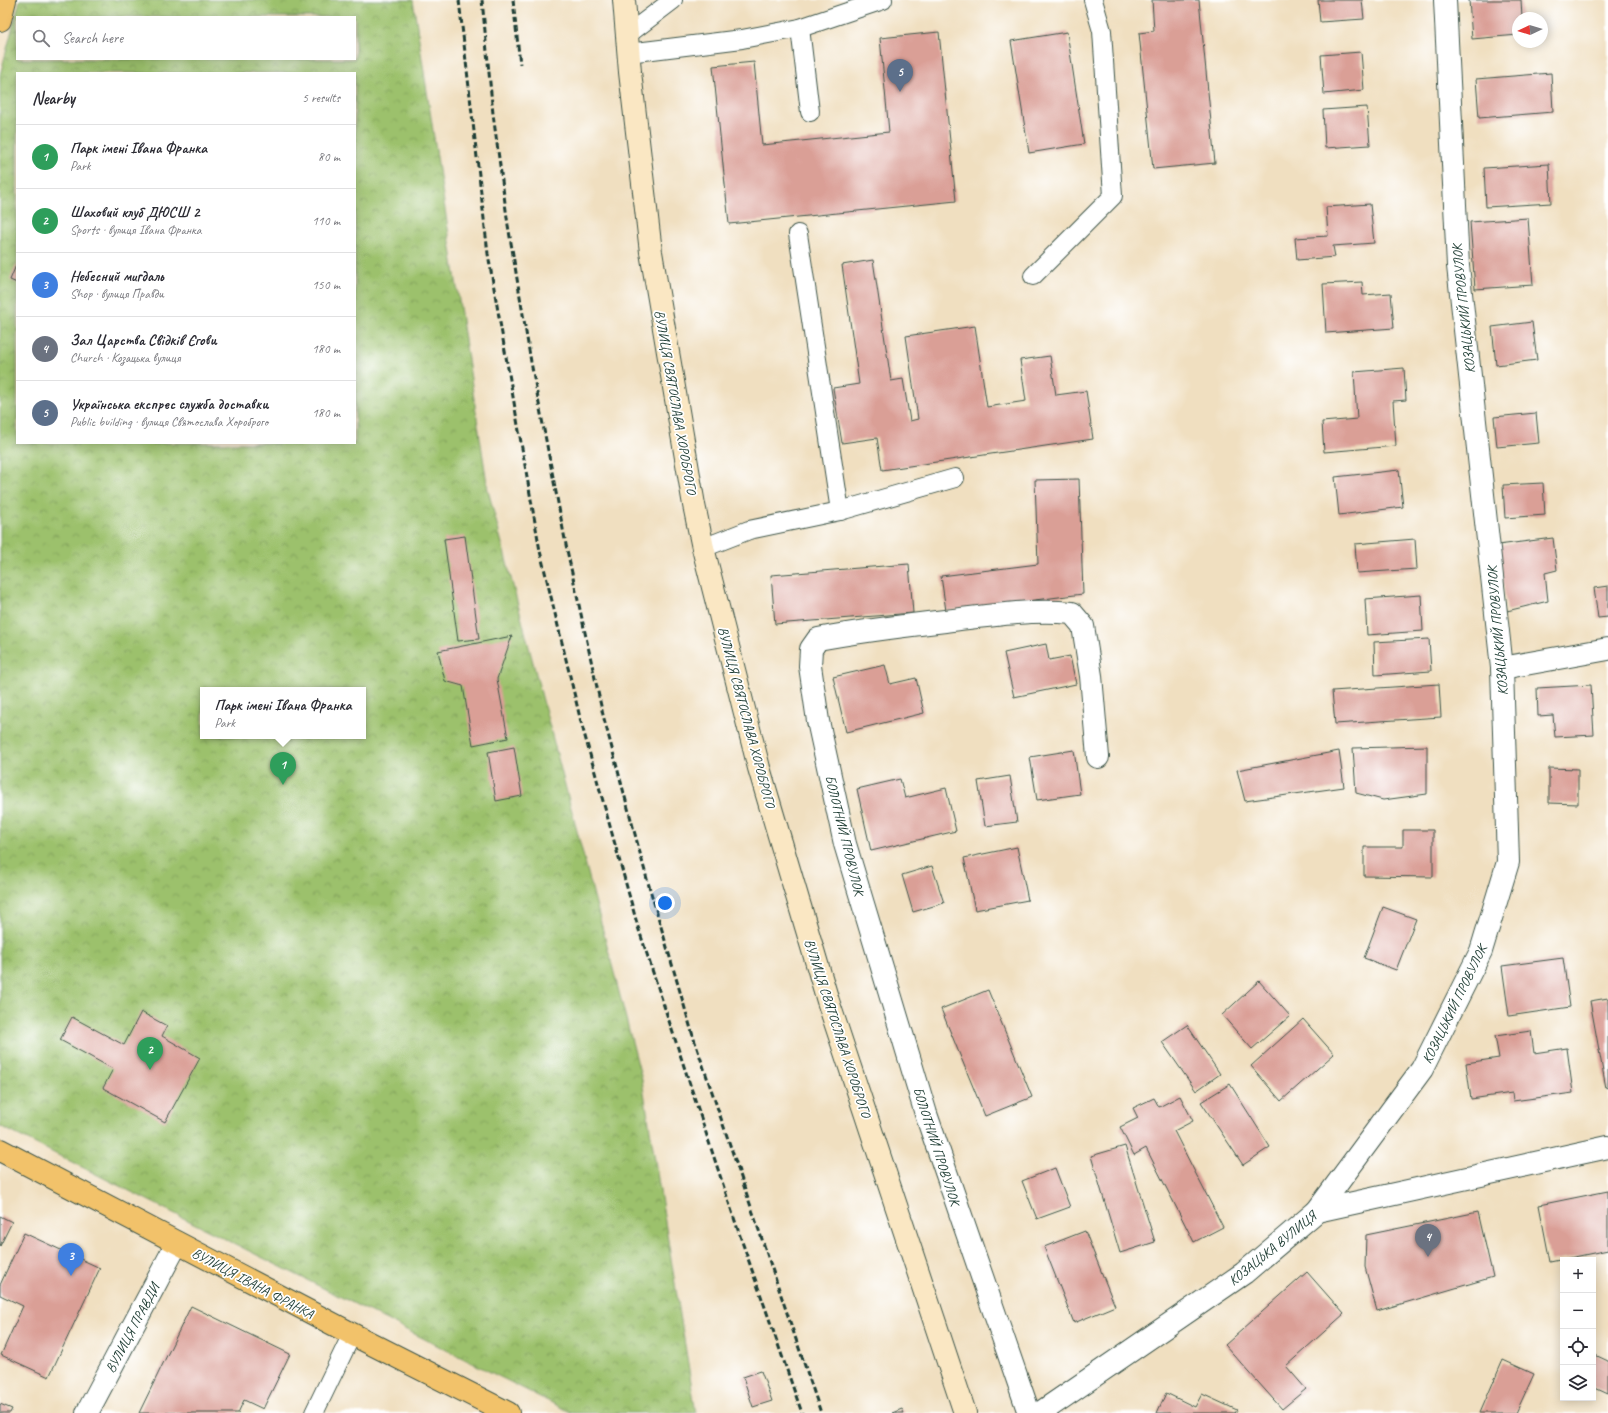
<!DOCTYPE html>
<html lang="en">
<head>
<meta charset="utf-8">
<style>
	body { margin:0; font-family:Caveat,sans-serif; background:#f7f7f7; color:#2b2b33 }
	.controls { position:absolute; right:12px; bottom:12px; display:grid; overflow:hidden; border-radius:0px; box-shadow:0 2px 10px #0003 }
	.controls button { width:36px; height:36px; display:grid; place-items:center; padding:0; border:0; border-bottom:1px solid #e1e1e2; background:#fff; color:#2b2b33; font:20px sans-serif }
	.compass { position:absolute; left:1512px; top:12px; width:36px; height:36px; border-radius:50%; background:#fff; box-shadow:0 2px 10px #0003; rotate:266deg }
	.you { position:absolute; left:665px; top:903px; width:14px; height:14px; margin:-10px; border:3px solid #fff; border-radius:50%; background:#1a73e8; box-shadow:0 0 0 6px #1a73e833 }
	.badge { display:grid; place-items:center; width:26px; height:26px; border-radius:50%; background:#7c3aed; color:#fff; font-size:13px; font-weight:700 }
	.pin { position:absolute; translate:-50% -33px; filter:drop-shadow(0 1px 2px #0008) }
	.pin::after { content:''; position:absolute; top:21px; width:14px; height:12px; background:inherit; clip-path:polygon(0 0,100% 0,50% 100%) }
	.popup { position:absolute; left:200px; top:687px; width:166px; height:52px; box-sizing:border-box; display:grid; place-content:center; border-radius:0px; background:#fff; filter:drop-shadow(0 1px 3px #0005); font-size:13px; white-space:nowrap; color:#7c7c81 }
	.popup b { font-size:15px; color:#2b2b33 }
	.popup::after { content:''; position:absolute; left:50%; top:100%; margin-left:-8px; border:8px solid transparent; border-top-color:#fff }
	.list { margin:0; padding:0; list-style:none }
	h2 { display:flex; justify-content:space-between; align-items:center; height:52px; margin:0; padding:0 16px; font-size:17px }
	h2 small { font-size:13px; font-weight:400; color:#7c7c81 }
	.list li { display:grid; grid-template-columns:26px 1fr auto; gap:12px; align-items:center; box-sizing:border-box; height:64px; padding:0 16px; border-top:1px solid #e1e1e2 }
	.list b { display:block; font-size:15px; white-space:nowrap }
	.list p { margin:0; font-size:13px; white-space:nowrap; color:#7c7c81 }
	.list em { font-size:13px; font-style:normal; color:#7c7c81 }
	.icon { flex:none; width:22px; height:22px; fill:none; stroke:currentColor; stroke-width:2; stroke-linecap:round; stroke-linejoin:round }
	.map { position:relative; flex:none; width:1608px; height:1413px; overflow:hidden }
	.search { position:absolute; background:#fff; box-shadow:0 2px 10px #0003; left:16px; top:16px; width:340px; height:44px; display:flex; align-items:center; gap:10px; box-sizing:border-box; padding:0 14px; border-radius:0px; color:#7c7c81; font-size:15px }
	.panel { position:absolute; background:#fff; box-shadow:0 2px 10px #0003; left:16px; top:72px; width:340px; height:372px; border-radius:0px }
	.map>svg:first-child { display:block }
	.park { fill:url(#park-crowns); stroke:#5e7f50; fill-rule:evenodd }
	.building { fill:#da9f96 }
	.lines { fill:none; stroke-linecap:round; stroke-linejoin:round }
	.service-casing { stroke:#3e5549; stroke-width:20 }
	.minor-casing { stroke:#3e5549; stroke-width:24 }
	.secondary-casing { stroke:#3e5549; stroke-width:24 }
	.primary-casing { stroke:#3e5549; stroke-width:24 }
	.service { stroke:#fff; stroke-width:18 }
	.minor { stroke:#fff; stroke-width:22 }
	.secondary { stroke:#fae7c3; stroke-width:22 }
	.primary { stroke:#f2c26a; stroke-width:22 }
	.rail { stroke:#1f3d34; stroke-width:3; stroke-dasharray:6 3; stroke-linecap:butt }
	.labels { text-anchor:middle; stroke-width:3.5; stroke-linejoin:round; paint-order:stroke }
	.street-label { font-size:14px; fill:#1f3d34; stroke:#fff }
</style>
</head>
<body>
<div class="map">
<svg width="1608" height="1413" viewBox="0 0 1608 1413">
	<defs>
		<pattern id="park-crowns" width="20" height="18" patternUnits="userSpaceOnUse"><rect width="20" height="18" fill="#9cc16c"/><path d="M2 6a3 3 0 1 1 6 0M12 15a3 3 0 1 1 6 0" fill="none" stroke="#7f9e5a"/></pattern>
	</defs>
	<rect width="100%" height="100%" fill="#fff"/>
	<filter id="ink" filterUnits="userSpaceOnUse"><feTurbulence type="fractalNoise" baseFrequency=".025" numOctaves="2"/><feDisplacementMap in="SourceGraphic" scale="8" xChannelSelector="R" yChannelSelector="G"/><feConvolveMatrix kernelMatrix="1 2 1 2 8 2 1 2 1" color-interpolation-filters="sRGB"/></filter>
	<filter id="wash" filterUnits="userSpaceOnUse"><feTurbulence type="fractalNoise" baseFrequency=".012" numOctaves="4" result="noise"/><feDisplacementMap in="SourceGraphic" scale="16" xChannelSelector="R" yChannelSelector="G"/><feGaussianBlur stdDeviation="0.9" result="paint"/><feColorMatrix in="noise" values="0 0 0 0 0 0 0 0 0 0 0 0 0 0 0 0 0 1.4 0 .05"/><feComposite in="paint" operator="in"/></filter>
	<g filter="url(#wash)">
		<rect width="100%" height="100%" fill="#f0dfc0"/>
		<path class="park" d="M20,0H413L488,490L642,1080L696,1413H572L0,1126V75ZM17,17H355V59H17ZM17,73H355V443H17ZM203,690H363V736H203Z"/>
		<g id="blocks">
			<g class="building">
				<polygon points="1152,0 1199,0 1215,163 1153,169 1139,33 1154,31"/>
				<polygon points="1318,0 1362,0 1364,19 1320,22"/>
				<polygon points="1469,0 1521,0 1522,18 1518,18 1518,35 1472,39"/>
				<polygon points="939,32 956,201 729,224 713,66 754,62 762,145 889,132 880,38"/>
				<polygon points="1067,32 1084,144 1029,153 1011,41"/>
				<polygon points="1361,52 1364,90 1324,94 1321,55"/>
				<polygon points="1551,73 1553,112 1479,118 1476,79"/>
				<polygon points="1367,107 1370,145 1325,148 1323,110"/>
				<polygon points="1549,164 1551,203 1486,207 1484,168"/>
				<polygon points="1370,204 1374,243 1333,246 1335,257 1297,260 1295,238 1328,236 1326,207"/>
				<polygon points="1528,218 1533,285 1475,289 1470,222"/>
				<polygon points="873,260 891,381 903,379 910,421 918,419 906,336 975,326 987,407 1026,401 1020,360 1050,356 1056,395 1086,391 1093,439 882,470 877,438 842,443 833,388 859,384 842,265"/>
				<polygon points="17,263 17,283 10,280"/>
				<polygon points="1362,282 1363,295 1391,293 1394,328 1326,333 1323,284"/>
				<polygon points="1532,322 1537,360 1496,365 1492,327"/>
				<polygon points="1404,368 1406,400 1393,401 1396,446 1324,452 1322,422 1357,419 1354,372"/>
				<polygon points="1536,413 1539,443 1497,447 1494,417"/>
				<polygon points="1399,470 1403,507 1339,515 1335,477"/>
				<polygon points="1079,479 1083,594 946,611 941,576 1038,564 1035,480"/>
				<polygon points="1543,483 1545,515 1505,518 1503,485"/>
				<polygon points="465,536 479,639 458,641 444,539"/>
				<polygon points="1553,538 1557,570 1545,573 1548,601 1507,611 1498,545"/>
				<polygon points="1415,539 1417,569 1357,573 1355,544"/>
				<polygon points="909,564 913,613 775,624 771,575"/>
				<polygon points="1608,586 1608,617 1598,618 1594,588"/>
				<polygon points="1421,595 1423,631 1367,635 1365,599"/>
				<polygon points="512,636 497,679 508,738 473,745 463,686 445,681 438,651"/>
				<polygon points="1429,639 1431,671 1375,675 1374,642"/>
				<polygon points="1046,644 1049,660 1070,656 1076,684 1014,697 1004,653"/>
				<polygon points="885,665 890,684 916,678 924,713 846,732 833,677"/>
				<polygon points="1439,684 1441,717 1335,724 1332,691"/>
				<polygon points="1591,685 1594,735 1555,737 1553,715 1538,716 1537,688"/>
				<polygon points="1427,746 1427,794 1383,800 1356,793 1353,748"/>
				<polygon points="514,747 522,796 496,801 488,752"/>
				<polygon points="1074,750 1080,794 1037,800 1030,757"/>
				<polygon points="1339,751 1344,787 1245,801 1237,770"/>
				<polygon points="1549,768 1578,769 1578,804 1549,803"/>
				<polygon points="1010,776 1017,822 985,826 978,781"/>
				<polygon points="900,779 905,798 946,788 956,831 871,851 857,789"/>
				<polygon points="1403,830 1433,830 1433,877 1364,876 1364,847 1403,847"/>
				<polygon points="1017,847 1028,900 975,910 964,858"/>
				<polygon points="932,866 944,903 913,912 902,875"/>
				<polygon points="1383,907 1416,919 1396,970 1364,958"/>
				<polygon points="1563,958 1570,1007 1509,1016 1502,966"/>
				<polygon points="1259,981 1290,1016 1252,1049 1222,1015"/>
				<polygon points="988,990 1032,1097 985,1116 941,1009"/>
				<polygon points="1608,998 1608,1087 1606,1088 1590,1001"/>
				<polygon points="141,1012 167,1026 162,1036 200,1058 165,1122 103,1088 113,1069 60,1040 72,1017 124,1045"/>
				<polygon points="1303,1019 1334,1054 1281,1101 1251,1066"/>
				<polygon points="1187,1025 1220,1074 1196,1091 1162,1042"/>
				<polygon points="1531,1031 1534,1053 1567,1048 1573,1093 1513,1101 1512,1093 1471,1099 1466,1063 1499,1058 1495,1036"/>
				<polygon points="1230,1084 1270,1147 1243,1165 1201,1102"/>
				<polygon points="1180,1096 1193,1121 1174,1131 1223,1227 1194,1242 1146,1148 1134,1155 1120,1127 1138,1118 1133,1108 1154,1098 1159,1107"/>
				<polygon points="1125,1146 1155,1242 1120,1253 1091,1156"/>
				<polygon points="1055,1168 1070,1207 1037,1219 1022,1181"/>
				<polygon points="1608,1191 1608,1250 1550,1262 1539,1205"/>
				<polygon points="1478,1212 1493,1277 1377,1311 1365,1267 1366,1235"/>
				<polygon points="0,1216 12,1222 0,1246"/>
				<polygon points="1085,1231 1115,1306 1074,1323 1044,1247"/>
				<polygon points="24,1233 100,1268 49,1377 1,1355 23,1306 0,1295 0,1285"/>
				<polygon points="1307,1272 1344,1314 1286,1366 1306,1389 1282,1409 1225,1345"/>
				<polygon points="191,1306 290,1354 263,1409 244,1400 238,1413 139,1413"/>
				<polygon points="1593,1354 1608,1361 1608,1394 1593,1387"/>
				<polygon points="1503,1360 1534,1374 1516,1413 1480,1413"/>
				<polygon points="761,1371 772,1401 753,1407 743,1377"/>
				<polygon points="1166,1393 1195,1407 1202,1394 1237,1410 1235,1413 1157,1413"/>
				<polygon points="0,1404 12,1409 10,1413 0,1413"/>
				<polygon points="902,1409 904,1413 892,1413"/>
			</g>
		</g>
	</g>
	<g filter="url(#ink)">
		<use href="#blocks" fill-opacity="0" stroke="#3e5549" stroke-width="1"/>
		<g class="lines">
			<defs>
				<g id="service">
					<polyline points="800,28 810,112"/>
					<polyline points="627,35 673,0"/>
					<polyline points="628,53 742,39 800,28 883,0"/>
					<polyline points="798,234 840,511"/>
					<polyline points="1033,276 1113,196 1102,31 1093,0"/>
					<polyline points="703,548 749,530 840,511 955,478"/>
					<polyline points="314,1413 352,1334"/>
				</g>
				<g id="minor">
					<polyline points="1502,668 1608,649"/>
					<polyline points="1317,1211 1422,1069 1481,951 1508,862 1502,668 1458,266 1445,0"/>
					<polyline points="87,1413 177,1243"/>
					<path d="M1029,1413L926,1114L845,844L818,721L810,666L811,649L818,639C860,631 902,626 945,621C986,616 1030,609 1072,613L1083,626L1091,676L1098,757"/>
					<polyline points="1040,1413 1244,1273 1317,1211 1608,1147"/>
				</g>
				<polyline id="secondary" points="624,0 630,72 651,252 694,505 703,548 759,768 828,1001 965,1413"/>
				<g id="primary">
					<polyline points="0,20 5,0"/>
					<polyline points="0,1150 352,1334 508,1413"/>
				</g>
			</defs>
			<use href="#service" class="service-casing"/>
			<use href="#minor" class="minor-casing"/>
			<use href="#secondary" class="secondary-casing"/>
			<use href="#primary" class="primary-casing"/>
			<use href="#service" class="service"/>
			<use href="#minor" class="minor"/>
			<use href="#secondary" class="secondary"/>
			<use href="#primary" class="primary"/>
			<g class="rail">
				<polyline points="459,0 488,254 540,551 581,722 638,927 739,1233 802,1413"/>
				<polyline points="482,0 493,114 508,225 531,362 567,550 603,715 647,879 693,1036 821,1413"/>
				<polyline points="513,0 520,64"/>
			</g>
		</g>
	</g>
	<g class="labels">
		<g class="street-label">
			<text transform="translate(1463 309) rotate(-96)" y="5">КОЗАЦЬКИЙ ПРОВУЛОК</text>
			<text transform="translate(676 402) rotate(80)" y="5">ВУЛИЦЯ СВЯТОСЛАВА ХОРОБРОГО</text>
			<text transform="translate(1497 631) rotate(-95)" y="5">КОЗАЦЬКИЙ ПРОВУЛОК</text>
			<text transform="translate(747 717) rotate(75)" y="5">ВУЛИЦЯ СВЯТОСЛАВА ХОРОБРОГО</text>
			<text transform="translate(845 835) rotate(76)" y="5">БОЛОТНИЙ ПРОВУЛОК</text>
			<text transform="translate(1454 1004) rotate(-64)" y="5">КОЗАЦЬКИЙ ПРОВУЛОК</text>
			<text transform="translate(838 1028) rotate(72)" y="5">ВУЛИЦЯ СВЯТОСЛАВА ХОРОБРОГО</text>
			<text transform="translate(937 1146) rotate(72)" y="5">БОЛОТНИЙ ПРОВУЛОК</text>
			<text transform="translate(1272 1248) rotate(-39)" y="5">КОЗАЦЬКА ВУЛИЦЯ</text>
			<text transform="translate(253 1283) rotate(28)" y="5">ВУЛИЦЯ ІВАНА ФРАНКА</text>
			<text transform="translate(132 1328) rotate(-62)" y="5">ВУЛИЦЯ ПРАВДИ</text>
		</g>
	</g>
</svg>
<div class="controls">
<button>+</button>
<button>−</button>
<button><svg class="icon" aria-label="locate" viewBox="0 0 24 24"><circle cx="12" cy="12" r="6"/><path d="M12 2v4M12 18v4M2 12h4M18 12h4"/></svg></button>
<button><svg class="icon" aria-label="layers" viewBox="0 0 24 24"><path d="M12 4l9 5-9 5-9-5zM3 14l9 5 9-5"/></svg></button>
</div>
<svg class="compass" viewBox="-18 -18 36 36"><path d="M0-13l5 13h-10z" fill="#e53935"/><path d="M0 13l5-13h-10z" fill="#7c7c81"/></svg>
<div class="you"></div>
<div class="pin badge" style="left:283px;top:785px;background:#2e9e5b">1</div>
<div class="popup"><b>Парк імені Івана Франка</b>Park</div>
<div class="pin badge" style="left:150px;top:1070px;background:#2e9e5b">2</div>
<div class="pin badge" style="left:71px;top:1276px;background:#3f7fe0">3</div>
<div class="pin badge" style="left:1428px;top:1257px;background:#6b7280">4</div>
<div class="pin badge" style="left:900px;top:92px;background:#5c6f8a">5</div>
<div class="search"><svg class="icon" aria-label="search" viewBox="0 0 24 24"><circle cx="10" cy="10" r="6"/><path d="M15 15l6 6"/></svg>Search here</div>
<section class="panel">
<h2>Nearby<small>5 results</small></h2>
<ul class="list">
<li><span class="badge" style="background:#2e9e5b">1</span><div><b>Парк імені Івана Франка</b><p>Park</p></div><em>80 m</em></li>
<li><span class="badge" style="background:#2e9e5b">2</span><div><b>Шаховий клуб ДЮСШ 2</b><p>Sports · вулиця Івана Франка</p></div><em>110 m</em></li>
<li><span class="badge" style="background:#3f7fe0">3</span><div><b>Небесний мигдаль</b><p>Shop · вулиця Правди</p></div><em>150 m</em></li>
<li><span class="badge" style="background:#6b7280">4</span><div><b>Зал Царства Свідків Єгови</b><p>Church · Козацька вулиця</p></div><em>180 m</em></li>
<li><span class="badge" style="background:#5c6f8a">5</span><div><b>Українська експрес служба доставки</b><p>Public building · вулиця Святослава Хороброго</p></div><em>180 m</em></li>
</ul>
</section>
</div>
</body>
</html>
